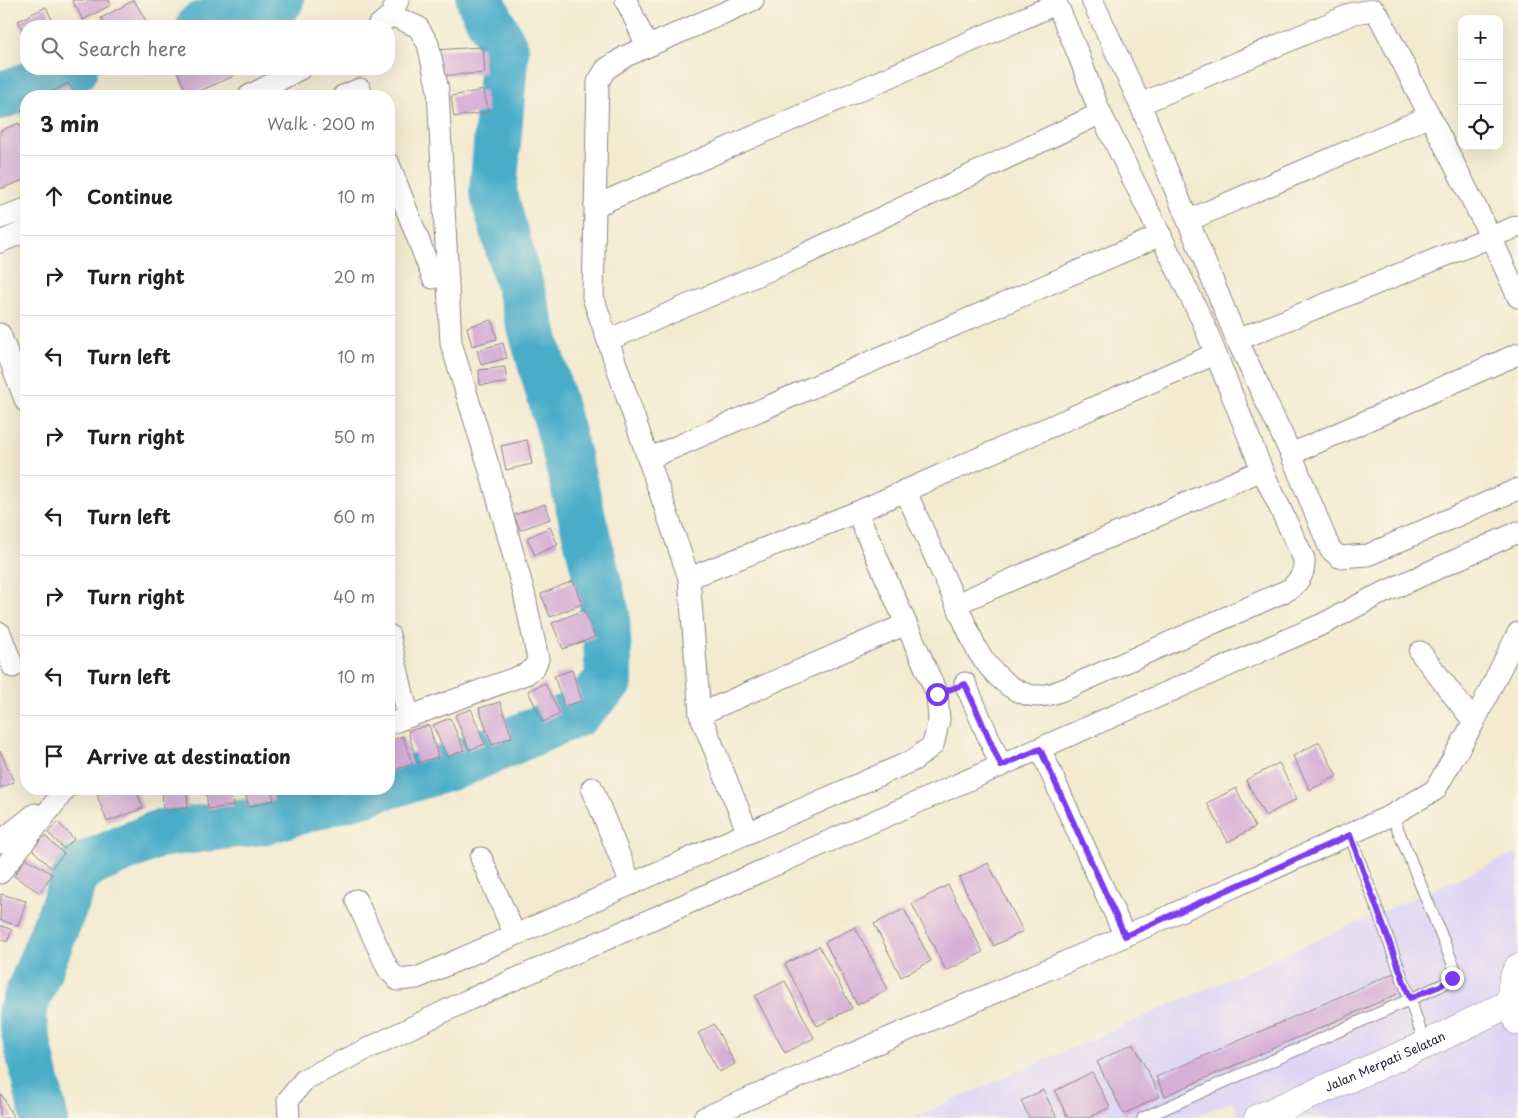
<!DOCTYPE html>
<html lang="en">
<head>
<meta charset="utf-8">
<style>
	body { margin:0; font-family:"Playpen Sans",sans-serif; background:#f2f2f2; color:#202124 }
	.controls { position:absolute; right:15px; top:15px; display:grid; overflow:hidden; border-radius:10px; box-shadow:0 5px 20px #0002 }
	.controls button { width:45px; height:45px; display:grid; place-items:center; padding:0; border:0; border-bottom:1px solid #e0e0e0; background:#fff; color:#202124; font:25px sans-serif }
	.stop { position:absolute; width:15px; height:15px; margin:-11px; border:4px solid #7c3aed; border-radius:50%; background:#fff }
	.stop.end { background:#7c3aed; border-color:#fff; box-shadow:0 1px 5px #0008 }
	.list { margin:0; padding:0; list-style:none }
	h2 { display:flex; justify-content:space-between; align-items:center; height:65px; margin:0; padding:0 20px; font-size:21px }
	h2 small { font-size:16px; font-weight:400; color:#757577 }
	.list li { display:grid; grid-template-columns:32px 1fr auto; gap:15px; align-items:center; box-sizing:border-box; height:80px; padding:0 20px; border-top:1px solid #e0e0e0 }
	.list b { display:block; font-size:19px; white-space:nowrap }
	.list em { font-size:16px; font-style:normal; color:#757577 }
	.icon { flex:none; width:28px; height:28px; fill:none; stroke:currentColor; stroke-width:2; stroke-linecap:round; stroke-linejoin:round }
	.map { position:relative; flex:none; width:1518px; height:1118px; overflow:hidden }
	.search { position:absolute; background:#fff; box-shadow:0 5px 20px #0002; left:20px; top:20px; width:375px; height:55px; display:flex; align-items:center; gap:12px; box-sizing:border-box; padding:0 18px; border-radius:20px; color:#757577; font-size:19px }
	.panel { position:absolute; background:#fff; box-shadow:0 5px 20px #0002; left:20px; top:90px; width:375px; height:705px; border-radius:20px }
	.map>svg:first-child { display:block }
	.built { fill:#ded5f5 }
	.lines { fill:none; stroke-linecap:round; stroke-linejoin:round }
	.river { stroke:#4aadc9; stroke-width:48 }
	.building { fill:#d6aed7 }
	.service-casing { stroke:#8a8686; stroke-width:13 }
	.minor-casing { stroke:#8a8686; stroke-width:23 }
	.tertiary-casing { stroke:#8a8686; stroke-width:29 }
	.service { stroke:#fff; stroke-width:11 }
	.minor { stroke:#fff; stroke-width:21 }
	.tertiary { stroke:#fff; stroke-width:28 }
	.route { stroke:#7c3aed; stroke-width:6 }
	.labels { text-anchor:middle; stroke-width:5; stroke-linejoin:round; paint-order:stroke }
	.street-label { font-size:12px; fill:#22223b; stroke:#fcf5e5 }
</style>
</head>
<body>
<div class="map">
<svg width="1518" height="1118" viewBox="0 0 1518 1118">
	<rect width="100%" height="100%" fill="#fcf5e5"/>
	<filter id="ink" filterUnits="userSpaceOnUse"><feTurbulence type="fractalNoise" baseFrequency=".02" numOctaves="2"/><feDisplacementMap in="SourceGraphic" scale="10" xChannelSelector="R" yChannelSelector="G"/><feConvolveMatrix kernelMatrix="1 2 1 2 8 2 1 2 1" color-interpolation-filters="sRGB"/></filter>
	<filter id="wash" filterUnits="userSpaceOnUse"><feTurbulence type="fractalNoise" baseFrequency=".0096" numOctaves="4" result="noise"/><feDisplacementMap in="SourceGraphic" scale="20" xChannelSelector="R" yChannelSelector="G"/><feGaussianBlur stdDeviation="1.12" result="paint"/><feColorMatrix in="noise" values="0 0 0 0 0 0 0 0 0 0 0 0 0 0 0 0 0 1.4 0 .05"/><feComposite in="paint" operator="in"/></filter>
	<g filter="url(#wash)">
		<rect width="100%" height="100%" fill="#f3ead0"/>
		<polygon class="built" points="1518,852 1518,1118 1240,1118 1232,1101 1192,1118 913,1118"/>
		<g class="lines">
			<g class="river">
				<polyline points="200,26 280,0"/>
				<polyline points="0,96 74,69"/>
				<polyline points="389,785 459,764 577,713 609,681 606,615 563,440 493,192 505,50 480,0"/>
				<polyline points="44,1118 21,1014 79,868 158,834 263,821 375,789"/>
			</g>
		</g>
		<g id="blocks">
			<g class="building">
				<polygon points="72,0 109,0 111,5 83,20"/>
				<polygon points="134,0 149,26 106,26 101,18"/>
				<polygon points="46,7 55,26 26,26 26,37 18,21"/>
				<polygon points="483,47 485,73 436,76 434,50"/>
				<polygon points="176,69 231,69 234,76 188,96"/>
				<polygon points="68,83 76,96 44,96"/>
				<polygon points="484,90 488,112 454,117 451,96"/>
				<polygon points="19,123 26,142 26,179 0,189 0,131"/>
				<polygon points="492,320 497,339 472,346 467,327"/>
				<polygon points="503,343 507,358 481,365 477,350"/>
				<polygon points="505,367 507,383 480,385 479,370"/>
				<polygon points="527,440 532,464 506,470 501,446"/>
				<polygon points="545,504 550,519 520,530 514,515"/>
				<polygon points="550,527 558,545 535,555 527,538"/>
				<polygon points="573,581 582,604 550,617 541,594"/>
				<polygon points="584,610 595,637 563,649 552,623"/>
				<polygon points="572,670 582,701 564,706 554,676"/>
				<polygon points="545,683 560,714 543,722 528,691"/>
				<polygon points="500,702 512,737 492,745 479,708"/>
				<polygon points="471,709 485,744 469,750 455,715"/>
				<polygon points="450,718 464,750 447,757 433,725"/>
				<polygon points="429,725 438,757 417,763 408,731"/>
				<polygon points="403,736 412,764 389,772 389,741"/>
				<polygon points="1319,742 1337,776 1310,790 1293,756"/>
				<polygon points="0,751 14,782 1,788 0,786"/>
				<polygon points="1279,763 1297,799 1265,816 1246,780"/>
				<polygon points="1236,788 1255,827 1228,842 1207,803"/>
				<polygon points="113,789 136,789 143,808 107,822 97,795"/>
				<polygon points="162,789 187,789 188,808 163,810"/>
				<polygon points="206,789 231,789 233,806 208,809"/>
				<polygon points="244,789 271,789 274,800 249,807"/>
				<polygon points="58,822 74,839 64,849 48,833"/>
				<polygon points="45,836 64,854 51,868 32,849"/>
				<polygon points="26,858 52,874 40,893 14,876"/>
				<polygon points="988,863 1023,931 994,946 959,878"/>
				<polygon points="948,885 983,952 946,971 912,904"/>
				<polygon points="1,894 26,901 18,926 0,920"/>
				<polygon points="904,909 931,961 901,977 874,924"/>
				<polygon points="0,925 12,930 7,942 0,939"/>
				<polygon points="855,927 888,989 857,1005 825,942"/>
				<polygon points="819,946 852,1008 817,1026 785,964"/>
				<polygon points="1394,973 1402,992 1165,1096 1156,1077"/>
				<polygon points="785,981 814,1038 785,1053 755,996"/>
				<polygon points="714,1024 735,1064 719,1072 698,1033"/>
				<polygon points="1133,1043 1160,1096 1124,1114 1097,1062"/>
				<polygon points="1092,1072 1110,1107 1089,1118 1068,1118 1055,1091"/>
				<polygon points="1043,1090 1057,1118 1029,1118 1021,1101"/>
				<polygon points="2,1095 13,1117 10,1118 0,1118 0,1096"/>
			</g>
		</g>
	</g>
	<g filter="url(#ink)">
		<use href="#blocks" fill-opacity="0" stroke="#8a8686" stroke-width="1"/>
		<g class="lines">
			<defs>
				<g id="service">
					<polyline points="1350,835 1410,999 1425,1045"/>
					<polyline points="1143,1118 1440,986 1452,979 1455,969 1392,815"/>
				</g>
				<g id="minor">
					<polyline points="626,0 647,46"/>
					<polyline points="1092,0 1140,104 1237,340 1291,454 1330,549 1339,557 1368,555 1518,489"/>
					<polyline points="378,26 391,15 398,0"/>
					<polyline points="249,96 300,69"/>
					<polyline points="343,96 360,89 362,96"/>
					<polyline points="1140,104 1354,13 1374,10 1380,18 1491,237 1518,297"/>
					<polyline points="389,164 433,278"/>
					<polyline points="595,206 1056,4"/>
					<polyline points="0,218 26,209"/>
					<polyline points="1189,220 1430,116"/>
					<polyline points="0,242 26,231"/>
					<polyline points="0,334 26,402"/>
					<polyline points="608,340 797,258 1101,113"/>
					<polyline points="1237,340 1518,226"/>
					<polyline points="1291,454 1518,354"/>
					<polyline points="648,459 1161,235"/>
					<path d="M905,490L977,650C990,670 1012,696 1038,696C1055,696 1075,684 1090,678L1290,589C1300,580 1305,573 1304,559L1262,470L1203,322L1098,108L1079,56L1055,0"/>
					<polyline points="689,578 857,512 1215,354"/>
					<polyline points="956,604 1262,470"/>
					<polyline points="0,633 13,667"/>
					<polyline points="389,635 408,715"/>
					<polyline points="1420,652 1474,722"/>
					<polyline points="965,683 1001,766"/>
					<polyline points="700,714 906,624"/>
					<polyline points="389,724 526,674 534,668 538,659 524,593 491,474 451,343 438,90 428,44 418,27 391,15"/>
					<polyline points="1040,749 1125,936"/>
					<polyline points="592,788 631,884"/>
					<polyline points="748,833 700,714 689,578 593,297 598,82 606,69 626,56 753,0"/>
					<polyline points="0,842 35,814"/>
					<polyline points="481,858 515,935"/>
					<polyline points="0,873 64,791"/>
					<polyline points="356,900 388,969 398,980 417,978 914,760 933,745 939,720 937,694 857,512"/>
					<polyline points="289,1118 288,1100 305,1079 468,1000 1325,623 1374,597 1518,532"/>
					<polyline points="704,1118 1125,936 1392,815 1435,790 1474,722 1518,633"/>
				</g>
				<g id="tertiary">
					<path d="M1518,968C1508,986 1510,1003 1518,1021"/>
					<path id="s1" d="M1258,1118L1425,1045L1510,1003"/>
				</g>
			</defs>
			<use href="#service" class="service-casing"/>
			<use href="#minor" class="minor-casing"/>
			<use href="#tertiary" class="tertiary-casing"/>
			<use href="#service" class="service"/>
			<use href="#minor" class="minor"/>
			<use href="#tertiary" class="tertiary"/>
		</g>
	</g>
	<g class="lines" filter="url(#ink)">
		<polyline class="route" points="937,694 965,684 1001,766 1040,749 1125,936 1350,835 1410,998 1440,986 1452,978"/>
	</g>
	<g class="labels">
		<g class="street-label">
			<text dy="4" stroke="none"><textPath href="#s1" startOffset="139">Jalan Merpati Selatan</textPath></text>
		</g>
	</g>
</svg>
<div class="controls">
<button>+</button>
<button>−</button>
<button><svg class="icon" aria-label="locate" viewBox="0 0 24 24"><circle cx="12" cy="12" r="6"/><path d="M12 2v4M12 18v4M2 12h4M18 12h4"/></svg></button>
</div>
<div class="stop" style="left:937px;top:694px"></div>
<div class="stop end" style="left:1452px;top:978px"></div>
<div class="search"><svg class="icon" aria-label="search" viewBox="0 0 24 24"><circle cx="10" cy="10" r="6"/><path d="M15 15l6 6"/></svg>Search here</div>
<section class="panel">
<h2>3 min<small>Walk · 200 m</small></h2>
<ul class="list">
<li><svg class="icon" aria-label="ahead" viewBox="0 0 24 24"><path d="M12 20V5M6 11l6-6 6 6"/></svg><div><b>Continue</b></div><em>10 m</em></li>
<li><svg class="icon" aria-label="right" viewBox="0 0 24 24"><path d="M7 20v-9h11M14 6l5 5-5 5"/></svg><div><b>Turn right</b></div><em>20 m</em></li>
<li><svg class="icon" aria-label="left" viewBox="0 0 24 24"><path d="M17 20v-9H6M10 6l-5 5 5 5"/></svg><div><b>Turn left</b></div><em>10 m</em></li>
<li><svg class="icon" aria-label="right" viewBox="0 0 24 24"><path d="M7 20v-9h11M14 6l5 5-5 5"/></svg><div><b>Turn right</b></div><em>50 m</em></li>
<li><svg class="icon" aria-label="left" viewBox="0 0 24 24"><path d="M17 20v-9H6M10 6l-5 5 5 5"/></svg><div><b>Turn left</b></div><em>60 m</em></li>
<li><svg class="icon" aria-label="right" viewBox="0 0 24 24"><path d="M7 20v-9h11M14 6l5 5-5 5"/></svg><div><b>Turn right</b></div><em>40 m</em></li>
<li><svg class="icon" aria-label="left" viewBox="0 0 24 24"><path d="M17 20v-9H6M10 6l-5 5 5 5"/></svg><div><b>Turn left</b></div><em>10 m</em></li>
<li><svg class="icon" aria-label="arrive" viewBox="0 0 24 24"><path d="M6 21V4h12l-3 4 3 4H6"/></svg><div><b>Arrive at destination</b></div></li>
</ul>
</section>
</div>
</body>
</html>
